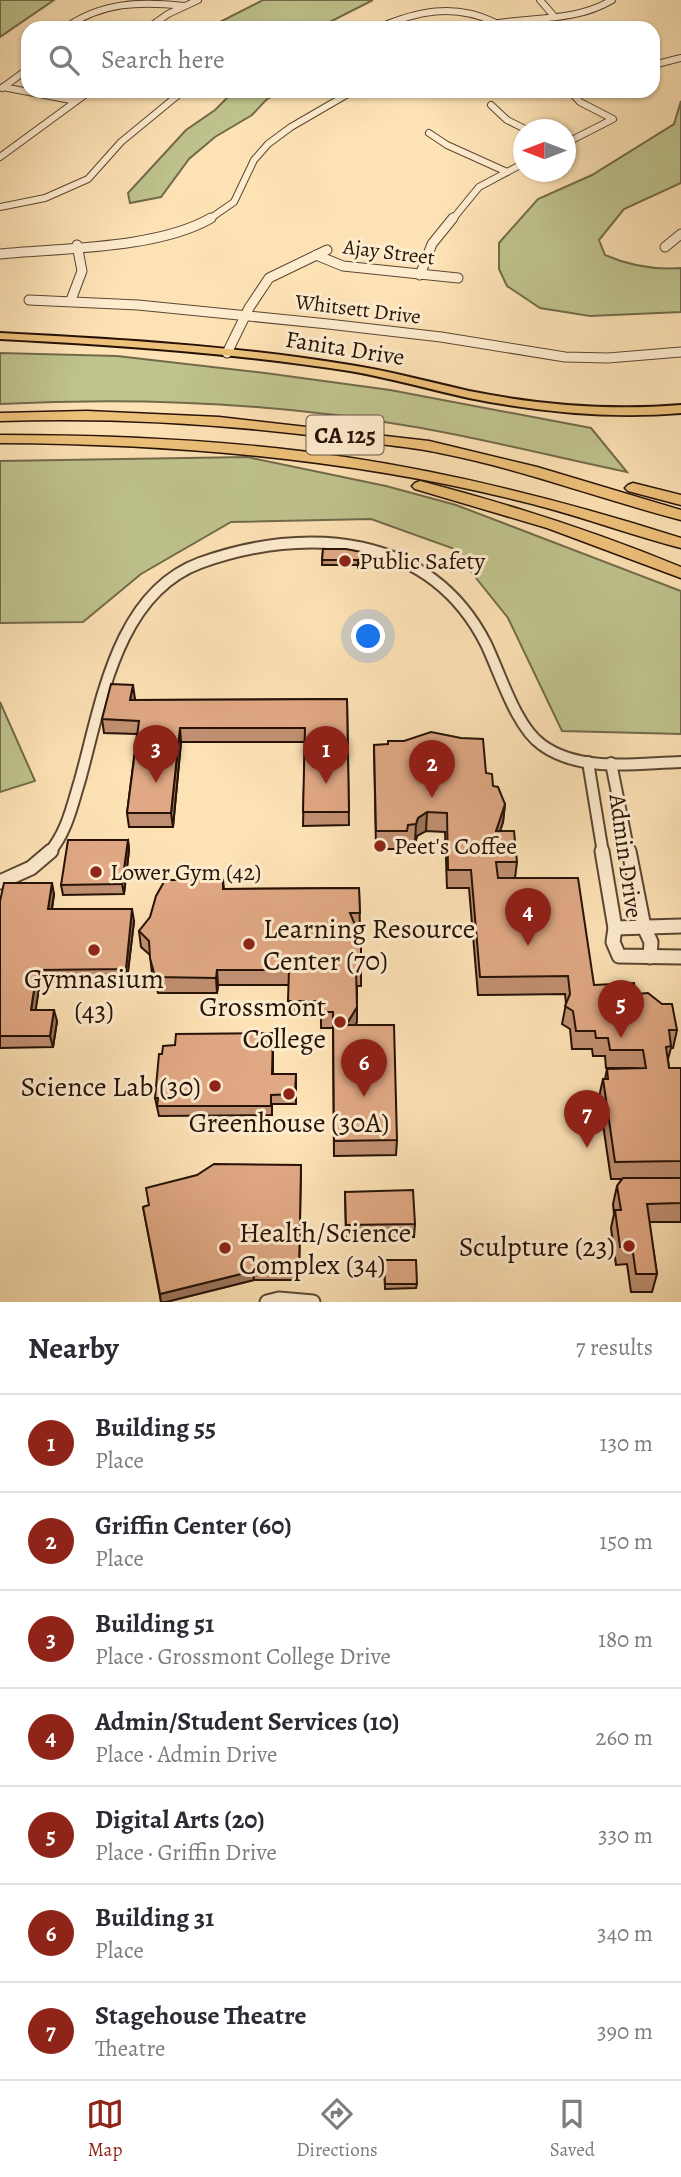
<!DOCTYPE html>
<html lang="en">
<head>
<meta charset="utf-8">
<style>
	body { margin:0; font-family:Alegreya,serif; background:#f2f2f3; color:#2b2b33 }
	.compass { position:absolute; left:513px; top:119px; width:63px; height:63px; border-radius:50%; background:#fff; box-shadow:0 2px 5px #0004; rotate:270deg }
	.you { position:absolute; left:369px; top:637px; width:24px; height:24px; margin:-18px; border:5px solid #fff; border-radius:50%; background:#1a73e8; box-shadow:0 0 0 10px #1a73e833 }
	.badge { display:grid; place-items:center; width:46px; height:46px; border-radius:50%; background:#8f2418; color:#fff; font-size:23px; font-weight:700 }
	.pin { position:absolute; translate:-50% -58px; filter:drop-shadow(0 2px 4px #0008) }
	.pin::after { content:''; position:absolute; top:37px; width:24px; height:21px; background:inherit; clip-path:polygon(0 0,100% 0,50% 100%) }
	.list { margin:0; padding:0; list-style:none }
	h2 { display:flex; justify-content:space-between; align-items:center; height:91px; margin:0; padding:0 28px; font-size:30px }
	h2 small { font-size:23px; font-weight:400; color:#7c7c81 }
	.list li { display:grid; grid-template-columns:46px 1fr auto; gap:21px; align-items:center; box-sizing:border-box; height:98px; padding:0 28px; border-top:2px solid #e1e1e2 }
	.list b { display:block; font-size:26px; white-space:nowrap }
	.list p { margin:0; font-size:23px; white-space:nowrap; color:#7c7c81 }
	.list em { font-size:23px; font-style:normal; color:#7c7c81 }
	.icon { flex:none; width:38px; height:38px; fill:none; stroke:currentColor; stroke-width:2; stroke-linecap:round; stroke-linejoin:round }
	.map { position:relative; flex:none; width:681px; height:1302px; overflow:hidden }
	.search { position:absolute; background:#fff; box-shadow:0 2px 5px #0004; left:21px; right:21px; top:21px; height:77px; display:flex; align-items:center; gap:18px; box-sizing:border-box; padding:0 24px; border-radius:21px; color:#7c7c81; font-size:26px }
	.sheet { height:777px; background:#fff }
	nav { display:flex; justify-content:space-around; align-items:center; box-sizing:border-box; height:98px; border-top:2px solid #e1e1e2; background:#fff; font-size:19px; color:#7c7c81 }
	nav a { display:grid; justify-items:center; gap:4px }
	nav .on { color:#8f2418 }
	.map>svg:first-child { display:block }
	.green { fill:#bfc38d; stroke:#726a4a; stroke-width:2 }
	.lines { fill:none; stroke-linecap:round; stroke-linejoin:round }
	.minor-far3-casing { stroke:#5b4632; stroke-width:8 }
	.minor-far2-casing { stroke:#5b4632; stroke-width:11 }
	.minor-far1-casing { stroke:#5b4632; stroke-width:14 }
	.minor-casing { stroke:#5b4632; stroke-width:17 }
	.major-casing { stroke:#251207; stroke-width:4 }
	.highway-casing { stroke:#251207; stroke-width:3 }
	.minor-far3 { stroke:#feeccf; stroke-width:6 }
	.minor-far2 { stroke:#feeccf; stroke-width:9 }
	.minor-far1 { stroke:#feeccf; stroke-width:10 }
	.minor { stroke:#feeccf; stroke-width:13 }
	.major { fill:#eec17a; fill-rule:evenodd }
	.highway { fill:#eec17a; fill-rule:evenodd }
	.wall { fill:#c19072; stroke:#251207; stroke-width:2 }
	.shaded-wall { fill:#9d765c; stroke:#251207; stroke-width:2 }
	.building { fill:#e0a884; stroke:#251207; stroke-width:2 }
	.poi-dot { fill:#8f2418; stroke:#feeccf; stroke-width:2.5 }
	.labels { text-anchor:middle; stroke-width:6; stroke-linejoin:round; paint-order:stroke }
	.far-street-label { font-size:21px; fill:#251207; stroke:#feeccf }
	.shield { fill:#feeccf; stroke:#665343; stroke-width:2 }
	.shield-label { font-size:23px; font-weight:bold; fill:#251207 }
	.street-label { font-size:24px; fill:#251207; stroke:#feeccf }
	.poi-label { font-size:24px; fill:#251207; stroke:#feeccf; text-anchor:start }
	.near-poi-label { font-size:28px; fill:#251207; stroke:#feeccf; text-anchor:end }
</style>
</head>
<body>
<div class="map">
<svg width="681" height="1302" viewBox="0 0 681 1302">
	<rect width="100%" height="100%" fill="#fde2b5"/>
	<filter id="stains"><feTurbulence type="fractalNoise" baseFrequency=".00286" numOctaves="4"/><feColorMatrix values="0 0 0 0 .2 0 0 0 0 .09 0 0 0 0 .02 0 0 0 .5 -.17"/></filter>
	<radialGradient id="worn" r=".72"><stop offset=".6" stop-color="#630" stop-opacity="0"/><stop offset="1" stop-color="#630" stop-opacity=".3"/></radialGradient>
	<g class="green">
		<polygon points="0,0 54,0 0,37"/>
		<polygon points="263,0 373,0 318,28 208,28"/>
		<polygon points="234,91 283,91 267,99 252,115 215,137 189,159 161,197 130,203 128,193 186,130 215,110"/>
		<path d="M681,101V183L624,209L599,240L605,255C630,266 653,270 681,268V312L590,316L540,308L507,286L499,269V243L538,199L592,175L674,124Z"/>
		<path d="M0,353L117,356L265,373L390,390L591,428L627,472C554,457 482,438 409,426C275,403 135,397 0,404Z"/>
		<polygon points="247,457 386,486 456,505 681,591 681,734 562,731 508,618 452,548 371,519 231,522 141,574 83,622 0,623 0,461"/>
		<polygon points="0,702 35,781 0,792"/>
	</g>
	<g class="lines">
		<defs>
			<g id="minor-far3">
				<polyline points="540,0 553,15"/>
				<path d="M65,28C102,2 140,1 184,6"/>
				<polyline points="148,28 168,14 198,0"/>
				<path d="M378,28C417,11 454,3 494,22"/>
				<path d="M473,28C518,15 571,25 612,0"/>
				<polyline points="657,64 681,58"/>
				<polyline points="3,87 76,101"/>
				<polyline points="2,88 28,69"/>
				<polyline points="491,105 507,120 527,130"/>
				<polyline points="429,133 447,145 507,172"/>
				<polyline points="566,143 613,119 580,102 570,91"/>
				<polyline points="0,157 90,91"/>
				<polyline points="0,207 45,198 88,179 121,142 183,91"/>
				<polyline points="208,220 234,202 254,160 268,144 291,127 353,91"/>
				<polyline points="452,220 479,187 524,163"/>
			</g>
			<g id="minor-far2">
				<polyline points="665,247 681,234"/>
				<path d="M0,254C61,248 158,249 211,218"/>
				<polyline points="316,255 343,266 458,278"/>
				<polyline points="420,275 432,244 453,218"/>
				<polyline points="29,300 138,305 328,324 441,337 565,357 608,358 681,352"/>
				<polyline points="71,300 82,271 77,245"/>
				<polyline points="227,353 249,308 269,278 327,250"/>
			</g>
			<g id="minor-far1">
				<polyline points="588,762 603,853"/>
				<polyline points="611,763 629,853"/>
				<path d="M49,853C67,832 72,806 80,780C101,705 116,594 200,563C306,525 430,533 486,644C500,673 516,727 542,745C581,773 636,763 681,762"/>
			</g>
			<g id="minor">
				<polyline points="602,851 615,928 613,942 619,956 681,957"/>
				<polyline points="629,851 644,927 651,942 650,957"/>
				<polyline points="0,882 31,868 51,851"/>
				<polyline points="615,928 681,926"/>
				<polyline points="267,1302 279,1299 313,1302"/>
			</g>
			<path id="major" d="M0,333C117,339 234,346 350,365C390,371 429,382 469,391C539,405 610,411 681,405V413C610,419 539,412 469,398C429,389 390,378 350,371C234,353 117,345 0,339Z"/>
			<g id="highway">
				<path d="M87,411L219,417L429,441L537,467L681,510V520C600,499 522,469 440,453C407,446 373,444 340,439C227,424 114,417 0,421V413Z"/>
				<path d="M0,435C116,435 230,440 345,457C459,474 571,503 681,538V548C624,533 569,512 512,499C344,458 173,444 0,443Z"/>
				<path d="M420,481C509,504 596,532 681,567V578L547,528L415,489L412,486L415,483Z"/>
				<polygon points="633,483 681,495 681,505 628,491 625,488 628,485"/>
			</g>
		</defs>
		<use href="#minor-far3" class="minor-far3-casing"/>
		<use href="#minor-far2" class="minor-far2-casing"/>
		<use href="#minor-far1" class="minor-far1-casing"/>
		<use href="#minor" class="minor-casing"/>
		<use href="#major" class="major-casing"/>
		<use href="#highway" class="highway-casing"/>
		<use href="#minor-far3" class="minor-far3"/>
		<use href="#minor-far2" class="minor-far2"/>
		<use href="#minor-far1" class="minor-far1"/>
		<use href="#minor" class="minor"/>
		<use href="#major" class="major"/>
		<use href="#highway" class="highway"/>
	</g>
	<g class="wall">
		<polygon points="323,549 367,553 367,568 358,568 358,565 322,565"/>
		<polygon points="135,699 135,700 347,699 349,825 303,826 305,742 181,742 173,827 129,827 127,813 137,734 104,733 102,719"/>
		<polygon points="374,745 486,773 493,786 505,804 503,822 500,831 517,862 515,878 594,985 636,994 677,1030 673,1048 671,1048 668,1059 669,1068 681,1068 681,1222 649,1222 657,1274 652,1292 631,1292 627,1264 616,1265 611,1228 614,1214 613,1204 617,1186 622,1179 611,1179 599,1097 603,1079 605,1079 607,1069 639,1068 606,1068 605,1056 593,1056 592,1049 572,1049 570,1029 562,1024 566,1004 565,994 478,995 469,888 447,888 445,832 426,831 417,836 415,843 407,843 407,849 376,849"/>
		<polygon points="128,840 129,850 124,894 63,895 61,885"/>
		<polygon points="223,880 224,889 359,888 360,929 356,929 356,942 361,943 361,986 357,986 357,1022 355,1025 397,1140 396,1155 334,1156 333,1028 321,1028 321,1016 289,1016 289,985 218,985 217,993 158,993 152,974 150,955 141,947 139,931"/>
		<polygon points="54,894 52,909 134,921 127,980 40,982 35,1010 57,1021 53,1047 0,1048 0,901"/>
		<polygon points="273,1043 273,1074 296,1074 296,1104 272,1104 272,1115 159,1116 155,1098"/>
		<polygon points="301,1165 299,1280 254,1280 166,1302 161,1302 143,1207"/>
		<polygon points="345,1192 415,1224 414,1237 346,1239"/>
		<polygon points="384,1260 417,1284 416,1288 385,1289"/>
	</g>
	<g class="shaded-wall">
		<polygon points="133,685 135,699 132,714 130,700"/>
		<polygon points="180,728 181,742 173,827 171,813"/>
		<polygon points="505,804 503,822 494,850 496,831"/>
		<polygon points="427,812 426,831 417,836 415,843 416,824 418,818"/>
		<polygon points="128,840 129,850 124,894 122,884"/>
		<polygon points="52,883 54,894 50,920 48,909"/>
		<polygon points="132,909 134,921 127,980 126,969"/>
		<polygon points="37,970 40,982 34,1021 31,1010"/>
		<polygon points="217,970 218,985 217,993 216,978"/>
		<polygon points="357,1007 357,1022 346,1040 346,1025"/>
		<polygon points="54,1010 57,1021 53,1047 50,1036"/>
		<polygon points="253,1271 254,1280 166,1302 161,1302 160,1294"/>
	</g>
	<g class="building">
		<polygon points="323,549 346,549 367,553 368,563 358,563 358,560 322,560"/>
		<polygon points="111,684 133,685 130,700 347,699 349,812 303,812 305,728 180,728 171,813 127,813 139,721 102,719"/>
		<polygon points="431,732 461,738 483,739 486,773 492,774 493,786 498,787 505,804 496,831 514,831 517,862 496,862 498,878 578,878 594,985 634,983 636,994 648,993 662,1004 672,1004 677,1030 669,1030 671,1046 666,1047 669,1068 681,1068 681,1161 615,1162 603,1079 608,1079 607,1069 646,1068 643,1050 610,1050 608,1038 596,1038 595,1031 576,1031 573,1011 565,1006 570,994 568,976 480,977 471,870 448,870 447,813 427,812 418,818 416,824 408,825 407,831 376,831 374,745 388,744 388,741 404,741"/>
		<polygon points="68,840 128,840 122,884 61,885"/>
		<polygon points="165,880 223,880 223,889 359,888 360,913 350,913 356,927 354,942 361,943 361,970 356,970 357,1007 346,1025 394,1025 397,1140 334,1141 333,1012 321,1012 321,1001 288,1001 289,970 217,970 216,978 155,977 150,958 149,941 139,931 150,917 156,896"/>
		<polygon points="4,883 52,883 48,909 132,909 126,969 37,970 31,1010 54,1010 50,1036 0,1036 0,901"/>
		<polygon points="273,1033 272,1074 296,1074 295,1094 271,1095 271,1106 157,1106 158,1098 155,1098 159,1054 162,1054 163,1046 175,1045 176,1034"/>
		<polygon points="214,1164 301,1165 299,1271 253,1271 160,1294 143,1207 149,1205 146,1188 197,1175"/>
		<polygon points="623,1178 681,1178 681,1203 647,1204 657,1274 636,1274 632,1246 620,1247 615,1210 621,1210 617,1186"/>
		<polygon points="413,1190 415,1224 346,1225 345,1192"/>
		<polygon points="384,1260 416,1260 417,1284 385,1284"/>
	</g>
	<g class="poi-dot">
		<circle cx="345" cy="561" r="7"/>
		<circle cx="380" cy="846" r="7"/>
		<circle cx="96" cy="872" r="7"/>
		<circle cx="249" cy="944" r="7"/>
		<circle cx="94" cy="950" r="7"/>
		<circle cx="340" cy="1022" r="7"/>
		<circle cx="215" cy="1086" r="7"/>
		<circle cx="289" cy="1094" r="7"/>
		<circle cx="629" cy="1246" r="7"/>
		<circle cx="225" cy="1248" r="7"/>
	</g>
	<g class="labels">
		<g class="far-street-label">
			<text transform="translate(389 252) rotate(7)" y="7">Ajay Street</text>
			<text transform="translate(358 309) rotate(7)" y="7">Whitsett Drive</text>
		</g>
		<rect class="shield" x="306.5" y="415.5" width="77" height="39" rx="5"/>
		<g class="shield-label">
			<text x="345" y="443">CA 125</text>
		</g>
		<g class="street-label">
			<text transform="translate(345 348) rotate(9)" y="8">Fanita Drive</text>
			<text transform="translate(626 856) rotate(82)" y="8">Admin Drive</text>
		</g>
		<g class="poi-label">
			<text x="359" y="569">Public Safety</text>
			<text x="394" y="854">Peet's Coffee</text>
			<text x="110" y="880">Lower Gym (42)</text>
		</g>
		<g class="near-poi-label">
			<text x="263" y="938" text-anchor="start">Learning Resource<tspan x="263" dy="32">Center (70)</tspan></text>
			<text x="94" y="988" text-anchor="middle">Gymnasium<tspan x="94" dy="32">(43)</tspan></text>
			<text x="326" y="1016">Grossmont<tspan x="326" dy="32">College</tspan></text>
			<text x="201" y="1096">Science Lab (30)</text>
			<text x="289" y="1132" text-anchor="middle">Greenhouse (30A)</text>
			<text x="239" y="1242" text-anchor="start">Health/Science<tspan x="239" dy="32">Complex (34)</tspan></text>
			<text x="615" y="1256">Sculpture (23)</text>
		</g>
	</g>
	<rect width="100%" height="100%" filter="url(#stains)"/>
	<rect width="100%" height="100%" fill="url(#worn)"/>
</svg>
<svg class="compass" viewBox="-18 -18 36 36"><path d="M0-13l5 13h-10z" fill="#e53935"/><path d="M0 13l5-13h-10z" fill="#7c7c81"/></svg>
<div class="you"></div>
<div class="pin badge" style="left:326px;top:784px">1</div>
<div class="pin badge" style="left:432px;top:798px">2</div>
<div class="pin badge" style="left:156px;top:783px">3</div>
<div class="pin badge" style="left:528px;top:946px">4</div>
<div class="pin badge" style="left:621px;top:1038px">5</div>
<div class="pin badge" style="left:364px;top:1097px">6</div>
<div class="pin badge" style="left:587px;top:1148px">7</div>
<div class="search"><svg class="icon" aria-label="search" viewBox="0 0 24 24"><circle cx="10" cy="10" r="6"/><path d="M15 15l6 6"/></svg>Search here</div>
</div>
<section class="sheet">
<h2>Nearby<small>7 results</small></h2>
<ul class="list">
<li><span class="badge">1</span><div><b>Building 55</b><p>Place</p></div><em>130 m</em></li>
<li><span class="badge">2</span><div><b>Griffin Center (60)</b><p>Place</p></div><em>150 m</em></li>
<li><span class="badge">3</span><div><b>Building 51</b><p>Place · Grossmont College Drive</p></div><em>180 m</em></li>
<li><span class="badge">4</span><div><b>Admin/Student Services (10)</b><p>Place · Admin Drive</p></div><em>260 m</em></li>
<li><span class="badge">5</span><div><b>Digital Arts (20)</b><p>Place · Griffin Drive</p></div><em>330 m</em></li>
<li><span class="badge">6</span><div><b>Building 31</b><p>Place</p></div><em>340 m</em></li>
<li><span class="badge">7</span><div><b>Stagehouse Theatre</b><p>Theatre</p></div><em>390 m</em></li>
</ul>
</section>
<nav>
<a class="on"><svg class="icon" aria-label="map" viewBox="0 0 24 24"><path d="M3 6l6-2 6 2 6-2v14l-6 2-6-2-6 2zM9 4v14M15 6v14"/></svg>Map</a>
<a><svg class="icon" aria-label="directions" viewBox="0 0 24 24"><path d="M12 3l9 9-9 9-9-9zM9 14v-3h6M13 9l2 2-2 2"/></svg>Directions</a>
<a><svg class="icon" aria-label="saved" viewBox="0 0 24 24"><path d="M7 4h10v16l-5-4-5 4z"/></svg>Saved</a>
</nav>
</body>
</html>
